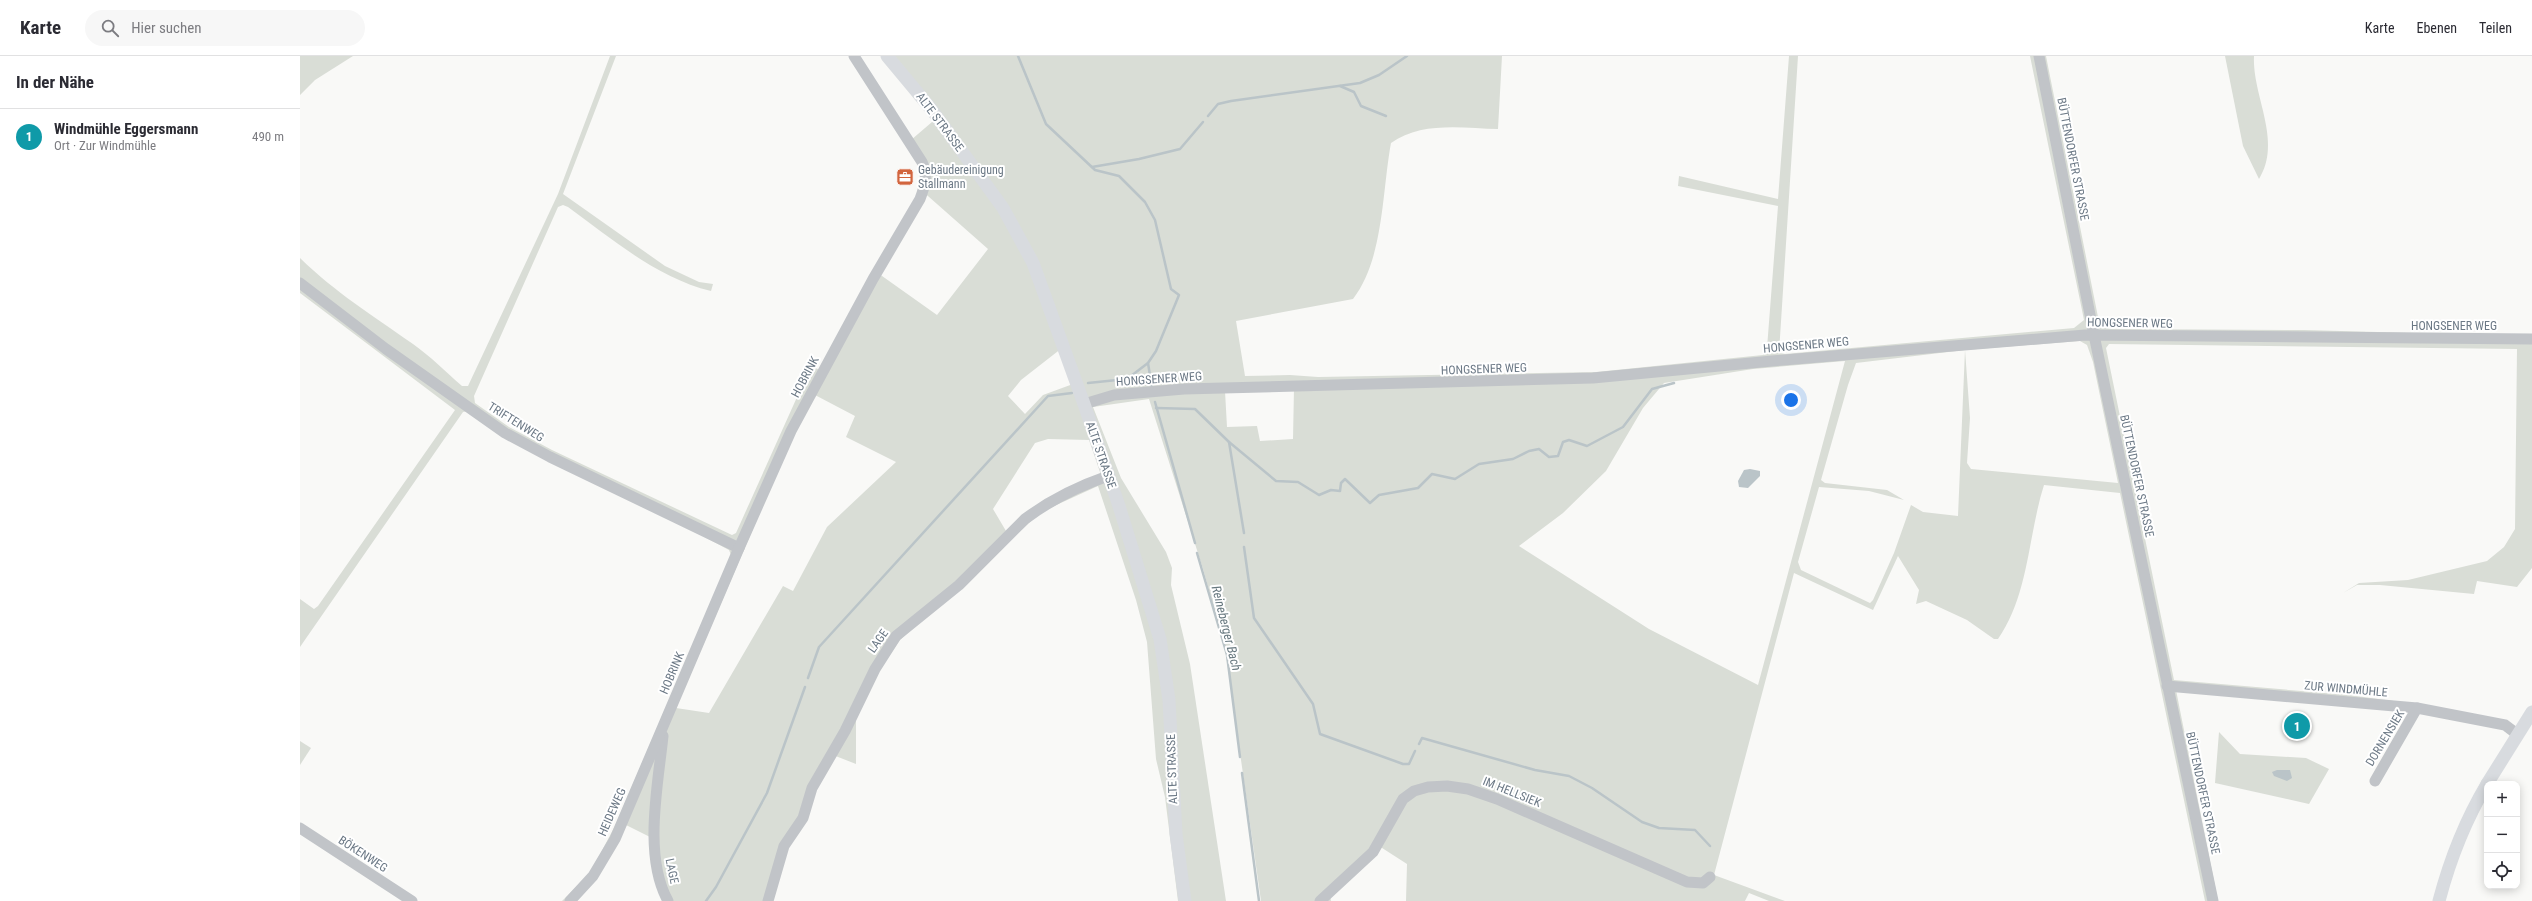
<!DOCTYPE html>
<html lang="de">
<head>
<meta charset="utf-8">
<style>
	body { margin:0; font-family:"Roboto Condensed",sans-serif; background:#f7f7f7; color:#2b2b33 }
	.controls { position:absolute; right:12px; bottom:12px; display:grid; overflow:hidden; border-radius:8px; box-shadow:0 2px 10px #0003 }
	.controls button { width:36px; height:36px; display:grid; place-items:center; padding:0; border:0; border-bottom:1px solid #e1e1e2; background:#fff; color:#2b2b33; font:20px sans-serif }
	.you { position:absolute; left:1491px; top:344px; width:14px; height:14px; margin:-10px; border:3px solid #fff; border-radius:50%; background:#1a73e8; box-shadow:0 0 0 6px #1a73e833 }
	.badge { display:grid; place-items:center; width:26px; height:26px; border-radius:50%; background:#ea580c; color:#fff; font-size:13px; font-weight:700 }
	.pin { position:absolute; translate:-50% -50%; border:2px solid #fff; box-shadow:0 1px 4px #0006 }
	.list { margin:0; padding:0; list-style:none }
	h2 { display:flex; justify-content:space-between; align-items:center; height:52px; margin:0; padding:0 16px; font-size:17px }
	h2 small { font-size:13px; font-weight:400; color:#7c7c81 }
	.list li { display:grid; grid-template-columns:26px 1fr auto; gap:12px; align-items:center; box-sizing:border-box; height:56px; padding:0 16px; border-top:1px solid #e1e1e2 }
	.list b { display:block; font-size:15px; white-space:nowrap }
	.list p { margin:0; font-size:13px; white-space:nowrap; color:#7c7c81 }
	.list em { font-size:13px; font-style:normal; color:#7c7c81 }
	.icon { flex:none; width:22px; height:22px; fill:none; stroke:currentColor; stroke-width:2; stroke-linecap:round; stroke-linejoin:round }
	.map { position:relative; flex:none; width:2232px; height:845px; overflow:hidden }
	header { display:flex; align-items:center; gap:24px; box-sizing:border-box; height:56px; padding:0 20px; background:#fff; border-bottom:1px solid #e1e1e2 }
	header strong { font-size:19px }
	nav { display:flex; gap:22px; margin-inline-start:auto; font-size:14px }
	.search { width:280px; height:36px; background:#f7f7f7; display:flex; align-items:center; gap:10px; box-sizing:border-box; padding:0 14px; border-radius:22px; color:#7c7c81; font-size:15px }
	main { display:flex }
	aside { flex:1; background:#fff }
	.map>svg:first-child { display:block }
	.green { fill:#d9ddd6; fill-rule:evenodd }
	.water { fill:#bac4c8 }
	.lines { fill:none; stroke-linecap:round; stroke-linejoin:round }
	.stream { stroke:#bac4c8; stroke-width:2.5 }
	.minor { stroke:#c1c4c8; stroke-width:11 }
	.major { stroke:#d8dbdf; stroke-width:13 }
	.labels { text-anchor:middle; stroke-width:4; stroke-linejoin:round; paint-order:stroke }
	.street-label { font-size:12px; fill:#6b7885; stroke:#fff }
	.poi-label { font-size:12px; fill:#6b7885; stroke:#fff; text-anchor:start }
	.water-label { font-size:13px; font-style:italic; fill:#67787f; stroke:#fff }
</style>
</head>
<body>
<header>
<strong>Karte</strong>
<div class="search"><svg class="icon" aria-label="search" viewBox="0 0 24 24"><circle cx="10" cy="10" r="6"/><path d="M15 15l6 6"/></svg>Hier suchen</div>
<nav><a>Karte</a><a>Ebenen</a><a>Teilen</a></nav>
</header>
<main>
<aside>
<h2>In der Nähe<small></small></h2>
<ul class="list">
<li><span class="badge" style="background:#0f9aa8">1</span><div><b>Windmühle Eggersmann</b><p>Ort · Zur Windmühle</p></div><em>490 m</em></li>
</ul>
</aside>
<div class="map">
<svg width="2232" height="845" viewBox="0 0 2232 845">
	<rect width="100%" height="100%" fill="#f9f9f7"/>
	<g class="green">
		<polygon points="0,0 53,0 15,24 0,39"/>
		<path d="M310,0H316L263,138L365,210L399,226L413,228L411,235C357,222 312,183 268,151L263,149L258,151L174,340L175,347L209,371L252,394L432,479L436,477L511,310L520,314L575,215L637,259L688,193L620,133L623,115L611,84L639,60L589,0H1202L1198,73C1163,72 1121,65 1091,87C1082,135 1084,203 1053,243L936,265L945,320L990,319L1018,321L1296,316L1463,299L1467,292L1478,150L1378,130L1379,120L1478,143L1489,0H1498L1479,297L1485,298L1774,272L1784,264L1730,0H1746L1798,261L1803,270L1810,273L2004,274L2188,279L2232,278V512L2217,531L2177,525L2174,538L2080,529H2057L2043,537L2059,527L2108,524L2187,505L2204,491L2215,473L2217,293L1809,288L1806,292L1874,624L2048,639L2124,649L1876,634L1918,845H1905L1820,437L1744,429C1728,479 1729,539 1698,583H1694L1667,564L1626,545L1616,548L1619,534L1598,500L1573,554L1494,517L1414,819L1485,845H1469L1449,837L1445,845H1106L1107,808L1079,790L1030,840L1031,845H961L925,591L903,513L849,343L793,351L821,422L866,496L872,512L871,529L890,608L926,845H878L865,741L856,703L847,586L836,544L798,430L741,456L600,584L578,616L556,660V708L533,699L492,779L471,845H364L352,782L326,769L274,845H262L290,817L315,770L431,499L429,494L168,355L163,356L0,591V543L14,553L18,550L155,354L0,237V202C36,237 72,259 113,288C130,300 146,316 162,330H168L258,138ZM1780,285L1787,289L1793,306L1818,427L1671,413L1667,407L1670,362L1665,294ZM762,292L773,328L743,339L725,358L708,340L721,324ZM1665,294L1658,460L1623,456L1611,449L1594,497L1573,544L1570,547L1501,514L1498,506L1519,431L1569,435L1604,444L1587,434L1525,427L1521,424L1548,329L1556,307ZM1545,305L1458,629L1349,573L1219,490L1263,457L1306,415L1343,352L1364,327L1453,313ZM994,332L993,383L960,385L957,370L927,371L925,335ZM515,339L555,360L546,381L596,406L527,471L493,535L483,530L409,657L376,652L489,389ZM748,383L789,384L801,419L706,475L693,453L735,387Z"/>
		<path d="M1925,0H1954C1952,40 1983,85 1959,123L1943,90Z"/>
		<polygon points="1919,676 1940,698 2006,702 2029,713 2009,748 1915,727"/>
		<polygon points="0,685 11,692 0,709"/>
	</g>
	<g class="water">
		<polygon points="1450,413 1460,415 1460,420 1448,432 1439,431 1438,425 1444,414"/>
		<polygon points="1977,714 1990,714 1992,722 1987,725 1974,720 1972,716"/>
	</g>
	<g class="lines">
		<g class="stream">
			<polyline points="718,0 746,68 795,114 819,120 845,146 855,164 871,233 879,239 856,295 848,307 852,332"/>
			<polyline points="1040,30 1054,36 1061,50 1086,60"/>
			<polyline points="908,60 918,48 931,45 1060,27 1079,19 1107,0"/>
			<polyline points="792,111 839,103 880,93 903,66"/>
			<polyline points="788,327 827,323 848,307"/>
			<polyline points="855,346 895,487"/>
			<polyline points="856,352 895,353 929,386 944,477"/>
			<polyline points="929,386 976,425 998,426 1019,439 1031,434 1040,435 1041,427 1045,423 1070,447 1079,439 1118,432 1132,418 1155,423 1179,408 1213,403 1229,395 1239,393 1249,401 1258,400 1263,386 1269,384 1287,390 1323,371 1352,333 1374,327"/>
			<polyline points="944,491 954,562 1013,648 1020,678 1103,708 1109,708 1115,695"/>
			<polyline points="897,497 927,599 940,701"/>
			<polyline points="508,622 519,591 748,340 772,337"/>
			<polyline points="1119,688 1122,682 1235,714 1269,720 1292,732 1342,766 1359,772 1395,774 1410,790"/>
			<polyline points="942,717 959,845"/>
			<polyline points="406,845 416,831 467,737 505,631"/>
		</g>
		<g class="minor">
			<polyline points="1739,0 1794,279 1913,845"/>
			<polyline points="0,227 86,293 205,377 250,401 439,492"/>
			<polyline points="784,348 814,339 884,333 1293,322 1472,305 1785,279 2232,283"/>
			<polyline points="1867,630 2117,652 2205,669 2217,678"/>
			<path d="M363,680C358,729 343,800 368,845"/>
			<polyline points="2075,725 2117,652"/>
			<polyline points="0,772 112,845"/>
			<path d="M270,845L293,820L315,783L439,492L491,375L573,223L620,143C625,130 628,118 622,106L554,0"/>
			<path d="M468,845L484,790L503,762L512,732L545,675L575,613L596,580L659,529L725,463C749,445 779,430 808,420"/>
			<polyline points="1020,845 1073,796 1103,743 1114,735 1128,731 1147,730 1168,733 1197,743 1387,826 1403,827 1410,821"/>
		</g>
		<g class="major">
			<polyline points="587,0 632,54 703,152 733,207 784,348 819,450 860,583 869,644 876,778 885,845"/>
			<polyline points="2187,728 2232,656"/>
			<path d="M2139,845C2150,803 2165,765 2187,728"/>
		</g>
	</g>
	<defs>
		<symbol id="office-square" viewBox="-11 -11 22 22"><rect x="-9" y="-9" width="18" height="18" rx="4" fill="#d2653e" stroke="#fff"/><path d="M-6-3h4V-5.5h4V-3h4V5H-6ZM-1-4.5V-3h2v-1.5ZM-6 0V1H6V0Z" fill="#fff"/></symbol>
	</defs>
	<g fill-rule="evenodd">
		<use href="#office-square" x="595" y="111" width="20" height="20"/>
	</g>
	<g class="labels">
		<g class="street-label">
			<text transform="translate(640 66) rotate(53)" y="4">ALTE STRASSE</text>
			<text transform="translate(1773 103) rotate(79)" y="4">BÜTTENDORFER STRASSE</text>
			<text transform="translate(1830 267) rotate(1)" y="4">HONGSENER WEG</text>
			<text x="2154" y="274">HONGSENER WEG</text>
			<text transform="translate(1506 289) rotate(-5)" y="4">HONGSENER WEG</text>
			<text transform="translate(1184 313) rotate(-2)" y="4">HONGSENER WEG</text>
			<text transform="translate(505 321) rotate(-62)" y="4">HOBRINK</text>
			<text transform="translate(859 323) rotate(-4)" y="4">HONGSENER WEG</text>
			<text transform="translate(216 366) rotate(32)" y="4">TRIFTENWEG</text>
			<text transform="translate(801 399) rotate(71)" y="4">ALTE STRASSE</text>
			<text transform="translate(1837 420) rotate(78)" y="4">BÜTTENDORFER STRASSE</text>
			<text transform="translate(578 585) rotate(-55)" y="4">LAGE</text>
			<text transform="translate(372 617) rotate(-67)" y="4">HOBRINK</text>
			<text transform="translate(2046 633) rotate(5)" y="4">ZUR WINDMÜHLE</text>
			<text transform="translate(2085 682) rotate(-59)" y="4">DORNENSIEK</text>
			<text transform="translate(872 713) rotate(-92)" y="4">ALTE STRASSE</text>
			<text transform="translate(1212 736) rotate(22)" y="4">IM HELLSIEK</text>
			<text transform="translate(1903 737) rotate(78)" y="4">BÜTTENDORFER STRASSE</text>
			<text transform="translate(312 756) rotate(-66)" y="4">HEIDEWEG</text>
			<text transform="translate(63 798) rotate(33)" y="4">BÖKENWEG</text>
			<text transform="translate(372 815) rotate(78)" y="4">LAGE</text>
		</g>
		<g class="poi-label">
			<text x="618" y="118">Gebäudereinigung<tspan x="618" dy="14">Stallmann</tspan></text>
		</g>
		<g class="water-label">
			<text transform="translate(927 572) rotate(76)" y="5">Reineberger Bach</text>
		</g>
	</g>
</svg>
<div class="controls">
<button>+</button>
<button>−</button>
<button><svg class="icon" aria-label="locate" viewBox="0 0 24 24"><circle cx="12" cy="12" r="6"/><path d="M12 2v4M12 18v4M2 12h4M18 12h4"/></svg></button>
</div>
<div class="you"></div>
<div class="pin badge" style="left:1997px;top:670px;background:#0f9aa8">1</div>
</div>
</main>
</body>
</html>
